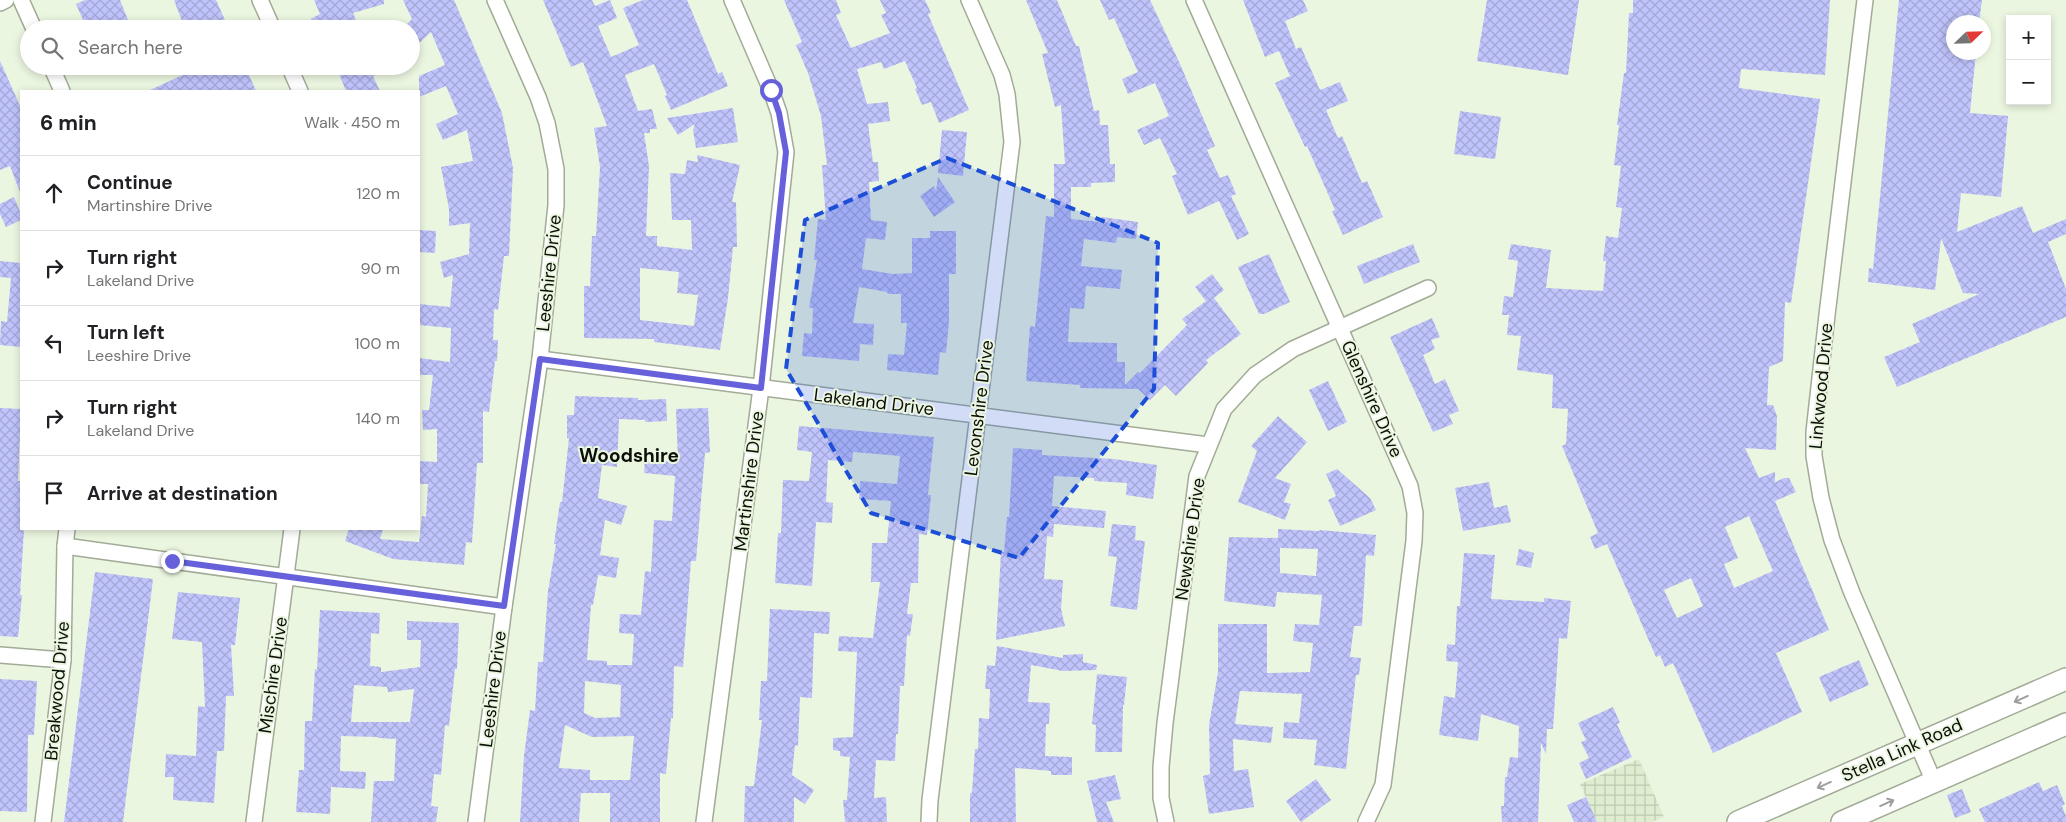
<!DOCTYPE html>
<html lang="en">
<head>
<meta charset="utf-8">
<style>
	body { margin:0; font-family:"DM Sans",sans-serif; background:#f6f6f6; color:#202124 }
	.controls { position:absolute; right:15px; top:15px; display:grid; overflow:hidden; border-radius:0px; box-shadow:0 2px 8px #0003 }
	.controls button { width:45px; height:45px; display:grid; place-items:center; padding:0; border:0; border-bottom:1px solid #e0e0e0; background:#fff; color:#202124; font:25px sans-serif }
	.compass { position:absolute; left:1946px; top:15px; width:45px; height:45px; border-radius:50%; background:#fff; box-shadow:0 2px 8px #0003; rotate:67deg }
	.stop { position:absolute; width:15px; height:15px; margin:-11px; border:4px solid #6661db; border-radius:50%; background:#fff }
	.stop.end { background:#6661db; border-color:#fff; box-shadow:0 1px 5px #0008 }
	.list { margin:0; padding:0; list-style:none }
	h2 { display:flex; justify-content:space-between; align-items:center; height:65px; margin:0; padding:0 20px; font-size:21px }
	h2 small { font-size:16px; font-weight:400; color:#757577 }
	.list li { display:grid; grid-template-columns:32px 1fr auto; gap:15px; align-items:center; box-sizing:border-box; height:75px; padding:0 20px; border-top:1px solid #e0e0e0 }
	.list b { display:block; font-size:19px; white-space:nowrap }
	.list p { margin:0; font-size:16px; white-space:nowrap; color:#757577 }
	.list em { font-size:16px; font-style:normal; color:#757577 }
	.icon { flex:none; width:28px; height:28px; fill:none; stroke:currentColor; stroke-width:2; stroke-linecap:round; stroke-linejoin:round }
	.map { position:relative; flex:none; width:2066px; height:822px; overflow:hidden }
	.search { position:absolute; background:#fff; box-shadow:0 2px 8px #0003; left:20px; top:20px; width:400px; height:55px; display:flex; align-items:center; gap:12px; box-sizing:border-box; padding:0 18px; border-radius:28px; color:#757577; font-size:19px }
	.panel { position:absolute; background:#fff; box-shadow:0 2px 8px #0003; left:20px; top:90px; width:400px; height:440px; border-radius:0px }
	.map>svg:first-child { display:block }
	.industrial { fill:url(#industrial-grid) }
	.building { fill:url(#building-cross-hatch); fill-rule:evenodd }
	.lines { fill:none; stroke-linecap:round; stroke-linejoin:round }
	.minor-casing { stroke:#a1ab96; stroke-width:18 }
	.secondary-casing { stroke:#a1ab96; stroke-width:24 }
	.minor { stroke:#fff; stroke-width:15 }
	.secondary { stroke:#fff; stroke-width:21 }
	.oneway { stroke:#9e9f9c }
	.route { stroke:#6661db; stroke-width:6 }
	.marked { fill:#1d4ed8; fill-opacity:0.2; stroke:#1d4ed8; stroke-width:4; stroke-dasharray:10 6; stroke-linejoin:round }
	.labels { text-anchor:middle; stroke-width:4; stroke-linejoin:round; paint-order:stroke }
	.street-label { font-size:18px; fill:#0c0f08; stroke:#ebf6e0 }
	.neighbourhood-label { font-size:19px; font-weight:bold; fill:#0c0f08; stroke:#ebf6e0 }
</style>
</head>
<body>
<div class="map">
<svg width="2066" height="822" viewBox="0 0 2066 822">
	<defs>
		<pattern id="industrial-grid" width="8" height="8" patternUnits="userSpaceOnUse" patternTransform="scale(1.25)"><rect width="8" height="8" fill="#deedd0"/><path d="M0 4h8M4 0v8" fill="none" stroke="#bdcab1"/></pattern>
		<pattern id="building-cross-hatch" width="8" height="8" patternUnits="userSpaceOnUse" patternTransform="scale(1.25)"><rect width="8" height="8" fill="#c0c4fc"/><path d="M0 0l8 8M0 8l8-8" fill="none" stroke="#a4a7d6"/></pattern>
	</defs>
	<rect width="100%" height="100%" fill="#ebf6e0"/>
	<polygon class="industrial" points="1639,759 1664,817 1652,822 1597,822 1580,784"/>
	<g class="building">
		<polygon points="85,0 120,0 128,20 107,29 87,29 76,4"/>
		<polygon points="174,0 216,0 229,29 185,29"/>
		<polygon points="314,0 384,0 384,4 353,13 360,29 315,29 311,19 320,14"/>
		<polygon points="403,0 454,0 502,113 513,168 509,256 504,256 498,310 494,309 493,340 498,340 497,361 495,361 489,412 483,411 483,463 477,463 472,543 466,542 464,565 393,559 345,541 349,529 383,529 380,539 419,542 422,516 426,517 428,484 419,484 419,461 437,462 437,429 423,430 422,410 429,410 433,375 419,375 419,358 450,362 451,328 419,325 419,304 450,307 453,275 444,278 440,262 469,254 470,223 449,226 449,209 441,167 473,161 467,130 443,140 436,124 458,114 446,86 419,97 419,76 445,65 431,32 411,51 411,29 402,29 412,19"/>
		<path d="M543,0H592L595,6L610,0L617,18L598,26L611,57L639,45L623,8L643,0H687L718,74L722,72L728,86L671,110L665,96L667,95L654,64L625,75L638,111L652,109L657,129H650V133H644L649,166L646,236H657V246L692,250L691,220H672L670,173L685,174L687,160L698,162L697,155L740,165L732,202H736L737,247H733L728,298L720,350L654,342V339L584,338V286H590L592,236H596L600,167L594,128L607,126L583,62L571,67ZM640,268L679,272L677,293L698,295L694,326L640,320Z"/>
		<polygon points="784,0 836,0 841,13 836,15 851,48 890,33 881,15 886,13 880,0 925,0 931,13 928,14 969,110 939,123 931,102 922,105 915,89 917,88 905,61 884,69 881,62 857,69 867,104 888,102 890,121 868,124 873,162 878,162 879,181 869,182 871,220 887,222 885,240 866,238 862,269 893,274 912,273 912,238 930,238 930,231 956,231 956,274 949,274 949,322 946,353 940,352 938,375 887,370 888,354 904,355 907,323 901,323 901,294 888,294 887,292 859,287 853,323 874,324 873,345 860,344 859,361 802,356 804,333 812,334 813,308 809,308 817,260 814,260 818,219 826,220 822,165 827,165 821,116 808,73 796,45 802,42"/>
		<polygon points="1026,0 1057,0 1076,46 1079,46 1094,111 1099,110 1100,125 1108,125 1110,164 1115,164 1115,182 1091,183 1091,187 1071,187 1071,219 1101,222 1102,217 1138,222 1136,239 1117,237 1116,243 1084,239 1081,266 1122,270 1120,289 1086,286 1084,309 1070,308 1068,342 1117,343 1117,362 1125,362 1125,385 1138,372 1140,373 1187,325 1182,319 1206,301 1195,287 1212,274 1224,290 1214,298 1241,334 1206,360 1208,363 1176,396 1165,385 1150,400 1138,389 1080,388 1080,385 1026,381 1030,326 1035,327 1046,216 1054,217 1054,164 1065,164 1061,105 1055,107 1042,54 1048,53"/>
		<polygon points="1100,0 1150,0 1180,64 1215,146 1207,150 1220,178 1228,175 1236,194 1231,196 1249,234 1237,240 1219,201 1188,215 1172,176 1177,174 1160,138 1144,145 1137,130 1169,116 1155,83 1128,94 1122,79 1138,72 1114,18 1109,20"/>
		<polygon points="1243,0 1303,0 1308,11 1285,21 1296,49 1301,47 1320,90 1340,82 1348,101 1326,110 1338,138 1342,136 1362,183 1367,181 1383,217 1343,235 1332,211 1335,210 1307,146 1305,147 1275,83 1290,76 1279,51 1265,57"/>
		<polygon points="1487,0 1579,0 1568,75 1477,61"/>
		<path d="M1633,0H1830L1825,75L1741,69L1739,88L1820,99L1791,303L1785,302L1783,361L1769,367L1767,405H1773L1777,416L1776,450L1745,448L1759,478L1775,472V482L1784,478H1789L1796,492L1775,501L1829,630L1776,653L1802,712L1713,753L1673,663L1665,667L1660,655L1656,657L1607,544L1595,549L1590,537L1598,533L1562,446L1566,444L1568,409L1552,408L1553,375L1517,370L1521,336L1507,335L1509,315H1502L1504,296L1513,297L1518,261L1508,259L1511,244L1551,250L1546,288L1603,291L1606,261H1603L1606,236L1618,238L1622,208L1616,207L1621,166L1614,165L1619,125H1617L1624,73H1626L1629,13H1633ZM1749,516L1773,571L1734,588L1724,564L1738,558L1725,527ZM1691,578L1703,606L1677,618L1664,590Z"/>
		<polygon points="1899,0 1982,0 1979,22 1954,22 1954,52 1976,52 1970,113 2008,116 2001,197 1961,193 1957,232 2022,206 2033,233 2066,219 2066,234 2048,242 2066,289 2066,317 1897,387 1884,357 1920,342 1912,324 1979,294 1963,293 1941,238 1935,290 1868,282 1869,268 1873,269"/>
		<polygon points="0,61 21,108 20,192 10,166 0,170"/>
		<polygon points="202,66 245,66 256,91 148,91"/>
		<polygon points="336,66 396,66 373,76 380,91 346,91"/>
		<polygon points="733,108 738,142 696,148 693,130 695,124 678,135 667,118"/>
		<polygon points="1460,111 1501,117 1495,159 1454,154"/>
		<polygon points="942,130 967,132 963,176 938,173"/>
		<polygon points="938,177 955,202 934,217 920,196 934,186 936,191"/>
		<polygon points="14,197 21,214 21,220 6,227 0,214 0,204"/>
		<polygon points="419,230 436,231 435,253 419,252"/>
		<polygon points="1413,244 1420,262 1364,284 1357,266"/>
		<polygon points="1269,254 1290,302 1264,314 1259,314 1238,267"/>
		<polygon points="0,261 21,263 21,347 0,345 1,321 7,322 11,278 0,277"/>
		<polygon points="1432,318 1440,337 1431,340 1435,349 1423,355 1435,384 1445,379 1459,411 1449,415 1453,424 1433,432 1390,337"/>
		<polygon points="1328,381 1347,422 1328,431 1309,390"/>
		<path d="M575,396L638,398V400L666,399L667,421L645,422V420L619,419L617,467L602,465L598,498L627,506L621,525L605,520L600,555L619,558L616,578L598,575L593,605H591L587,660L607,661V665H632L634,634L619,633L620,614L641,615L645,571L651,572L654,520L672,521L675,476L644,473L645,460L678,462L676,409L708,408L710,452L705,453L696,561H691L683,667L674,666L673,718H671L666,774L660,773V822H610V793H581L579,822H520L524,756L530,710L535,711L538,662H543L548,591L556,544H554L560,502H562L569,438H567V415H574ZM585,681L621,685L620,717L595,718L584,713ZM565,725L592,737L634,736L630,780H590V770L559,768Z"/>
		<polygon points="0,408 21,409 18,481 21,481 21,529 24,529 20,595 22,595 18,637 0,636"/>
		<polygon points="1278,416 1307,442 1275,478 1291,484 1284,502 1291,504 1285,520 1238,502 1257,451 1251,446"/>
		<polygon points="799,426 934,437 928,495 931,495 927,535 919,534 918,583 911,583 907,614 913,614 910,636 907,635 904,686 900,686 898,734 896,734 895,761 876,760 874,798 886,797 887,822 845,822 843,800 847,800 850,757 840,756 840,751 833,750 833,738 853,737 857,652 838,651 839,636 873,638 880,582 871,582 872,543 887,543 891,501 859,499 860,481 897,484 900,456 853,452 852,462 828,460 826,502 833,503 832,523 816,522 812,586 775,583 778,533 781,533 783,480 809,481 812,452 797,450"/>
		<polygon points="1013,448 1042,450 1042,455 1114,459 1157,465 1153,499 1126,495 1127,483 1094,481 1094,478 1054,476 1052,506 1106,511 1104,528 1054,524 1053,537 1047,536 1044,579 1063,580 1061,609 1065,626 996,640 1001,552 1004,552 1007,517 1009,517"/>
		<polygon points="1337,469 1370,498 1376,510 1340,526 1328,500 1336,496 1326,474"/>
		<polygon points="1489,482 1494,508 1507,505 1511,522 1463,531 1455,488"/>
		<polygon points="1112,524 1136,526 1135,540 1145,541 1137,610 1110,606 1117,557 1108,556"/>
		<path d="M1278,529L1319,531L1320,530L1376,535L1374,556L1366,555L1362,626H1354L1350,657L1361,658L1359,675H1356L1346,769L1314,765L1317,740L1283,738L1284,722L1299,723L1302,694L1240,691L1235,724L1273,727L1271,743L1233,739L1234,771L1248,769L1254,807L1209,814L1203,776L1210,774L1209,725L1218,672V624H1267V673L1310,672L1313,643L1293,641L1295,624L1319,625L1322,595L1277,592L1275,607L1224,601L1229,537L1278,538ZM1280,548L1318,549L1316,576L1280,573Z"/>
		<polygon points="1519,549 1534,553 1531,568 1516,565"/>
		<polygon points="1464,553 1495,555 1491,599 1544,602 1544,598 1571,601 1567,639 1559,638 1553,729 1547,729 1546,754 1541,743 1538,822 1502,822 1501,806 1504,806 1505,777 1507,777 1510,757 1518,758 1519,726 1481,714 1478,741 1439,735 1444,696 1455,698 1458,662 1446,661 1447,644 1455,645 1457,606 1460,606"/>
		<polygon points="95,572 153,579 123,822 64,822"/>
		<polygon points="178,592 240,598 235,645 231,645 234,696 226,696 224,751 217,751 214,803 173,800 174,777 165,777 166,754 196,756 198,706 205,707 202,642 172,639"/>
		<polygon points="770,609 830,612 829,634 814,633 812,698 800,697 798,746 795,745 792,775 814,790 805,804 794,797 794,822 744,822 745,786 754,786 762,720 759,720 761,681 767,681"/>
		<path d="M320,610L380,613L379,634L371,633L370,666L381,667V672L420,667L421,640H407V621L459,623L457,669H455L449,726L445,725L441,775L434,774L431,806L438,807L436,822H371L374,781H394L396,739L378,738V737L341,736L340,771L366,772L365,789L331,787L330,814L296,812L299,770H304L305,721H312L315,669L317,670ZM354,685L387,687L388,692L414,689L410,722H351Z"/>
		<polygon points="997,646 1063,658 1063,655 1083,654 1083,662 1097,665 1096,670 1063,671 1031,665 1028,702 1050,703 1049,724 1046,724 1045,756 1072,757 1072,775 1051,775 1051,771 1015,768 1016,822 970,822 970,793 972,793 975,749 978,749 979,718 989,719 990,689 985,689 987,665 995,666"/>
		<polygon points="1859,660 1869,685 1830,702 1819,677"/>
		<polygon points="1097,674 1127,677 1124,705 1123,705 1122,752 1095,752 1096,725 1092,724"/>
		<polygon points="0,679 37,681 34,735 28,735 27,812 0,811"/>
		<polygon points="1613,707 1620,723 1617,724 1632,757 1586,779 1579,763 1589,758 1581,742 1586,740 1578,723"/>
		<polygon points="1115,775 1121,799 1106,802 1114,822 1097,822 1087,781"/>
		<polygon points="1316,779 1331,800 1301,822 1286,801"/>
		<polygon points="2039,782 2043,791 2057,785 2065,804 2062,806 2066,816 2066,822 1985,822 1979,809"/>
		<polygon points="1962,789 1971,812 1955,818 1947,795"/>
		<polygon points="1586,797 1597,822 1574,822 1567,805"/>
	</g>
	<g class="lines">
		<defs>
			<g id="minor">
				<polyline points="21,0 34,29"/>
				<polyline points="260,0 273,29"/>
				<polyline points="1194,0 1410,486 1415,513 1414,541 1383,785 1366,822"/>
				<polyline points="1865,0 1827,315 1814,432 1814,456 1821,498 1832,540 1852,593 1934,782"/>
				<polyline points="0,3 6,0"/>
				<polyline points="51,66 62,91"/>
				<polyline points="289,66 300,91"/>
				<polyline points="540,359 1208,445"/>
				<polyline points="65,546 504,607"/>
				<polyline points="0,655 63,660"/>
				<polyline points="43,822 63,660 65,546 67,529"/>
				<polyline points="254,822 292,529"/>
				<polyline points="476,822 504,607 540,359 556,205 556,169 547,123 538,97 495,0"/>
				<polyline points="704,822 761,388 786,152 779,113 771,90 732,0"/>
				<polyline points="929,822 930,800 1012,142 1007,94 1002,75 969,0"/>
				<polyline points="1166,822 1161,798 1161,767 1165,723 1197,476 1224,409 1255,375 1293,349 1428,288"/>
			</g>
			<g id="secondary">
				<polyline points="1738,822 2066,679"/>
				<polyline points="1842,822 2066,724"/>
			</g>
		</defs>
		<use href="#minor" class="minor-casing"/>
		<use href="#secondary" class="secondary-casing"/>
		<use href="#minor" class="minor"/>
		<use href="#secondary" class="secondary"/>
	</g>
	<defs><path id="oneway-shaft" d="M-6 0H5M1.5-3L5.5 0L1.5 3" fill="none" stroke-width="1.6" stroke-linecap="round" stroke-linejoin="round" transform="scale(1.25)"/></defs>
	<g class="oneway">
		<use href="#oneway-shaft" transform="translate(2021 699) rotate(156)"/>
		<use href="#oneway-shaft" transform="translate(1824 785) rotate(156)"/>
		<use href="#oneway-shaft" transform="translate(1887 803) rotate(-24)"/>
	</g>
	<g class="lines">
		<polyline class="route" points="172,561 504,606 540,359 761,388 786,152 779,113 771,90"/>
	</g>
	<path class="marked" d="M947,158L1158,243L1154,389L1019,558L871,513L786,369L805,220Z"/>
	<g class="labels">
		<g class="street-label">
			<text transform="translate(549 273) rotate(-84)" y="6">Leeshire Drive</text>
			<text transform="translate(1821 386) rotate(-85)" y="6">Linkwood Drive</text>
			<text transform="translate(1372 399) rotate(66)" y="6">Glenshire Drive</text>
			<text transform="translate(874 402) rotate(7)" y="6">Lakeland Drive</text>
			<text transform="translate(979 408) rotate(-83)" y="6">Levonshire Drive</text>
			<text transform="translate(749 481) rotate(-83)" y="6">Martinshire Drive</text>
			<text transform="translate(1190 539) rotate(-82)" y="6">Newshire Drive</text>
			<text transform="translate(273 675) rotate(-82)" y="6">Mischire Drive</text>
			<text transform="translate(493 689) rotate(-83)" y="6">Leeshire Drive</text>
			<text transform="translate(57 691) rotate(-85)" y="6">Breakwood Drive</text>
			<text transform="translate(1902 750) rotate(-24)" y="6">Stella Link Road</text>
		</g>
		<g class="neighbourhood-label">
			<text x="629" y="462">Woodshire</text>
		</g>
	</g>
</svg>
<div class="controls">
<button>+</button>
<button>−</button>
</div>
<svg class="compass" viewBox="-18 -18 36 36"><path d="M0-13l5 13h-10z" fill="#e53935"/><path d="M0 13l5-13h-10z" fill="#757577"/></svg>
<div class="stop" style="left:771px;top:90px"></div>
<div class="stop end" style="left:172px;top:561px"></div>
<div class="search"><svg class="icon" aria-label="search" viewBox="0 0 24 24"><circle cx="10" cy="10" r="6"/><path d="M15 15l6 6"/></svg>Search here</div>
<section class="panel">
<h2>6 min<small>Walk · 450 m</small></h2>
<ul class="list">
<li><svg class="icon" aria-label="ahead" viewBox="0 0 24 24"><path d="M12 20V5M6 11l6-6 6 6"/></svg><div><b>Continue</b><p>Martinshire Drive</p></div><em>120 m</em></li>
<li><svg class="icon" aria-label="right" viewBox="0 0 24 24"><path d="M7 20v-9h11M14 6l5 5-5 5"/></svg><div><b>Turn right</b><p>Lakeland Drive</p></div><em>90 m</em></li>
<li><svg class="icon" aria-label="left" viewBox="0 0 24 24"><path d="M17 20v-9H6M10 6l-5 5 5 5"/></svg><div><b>Turn left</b><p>Leeshire Drive</p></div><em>100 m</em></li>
<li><svg class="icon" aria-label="right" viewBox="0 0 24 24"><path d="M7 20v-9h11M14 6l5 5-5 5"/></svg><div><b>Turn right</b><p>Lakeland Drive</p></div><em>140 m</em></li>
<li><svg class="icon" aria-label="arrive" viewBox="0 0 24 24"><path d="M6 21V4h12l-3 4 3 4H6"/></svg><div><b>Arrive at destination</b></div></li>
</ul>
</section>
</div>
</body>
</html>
